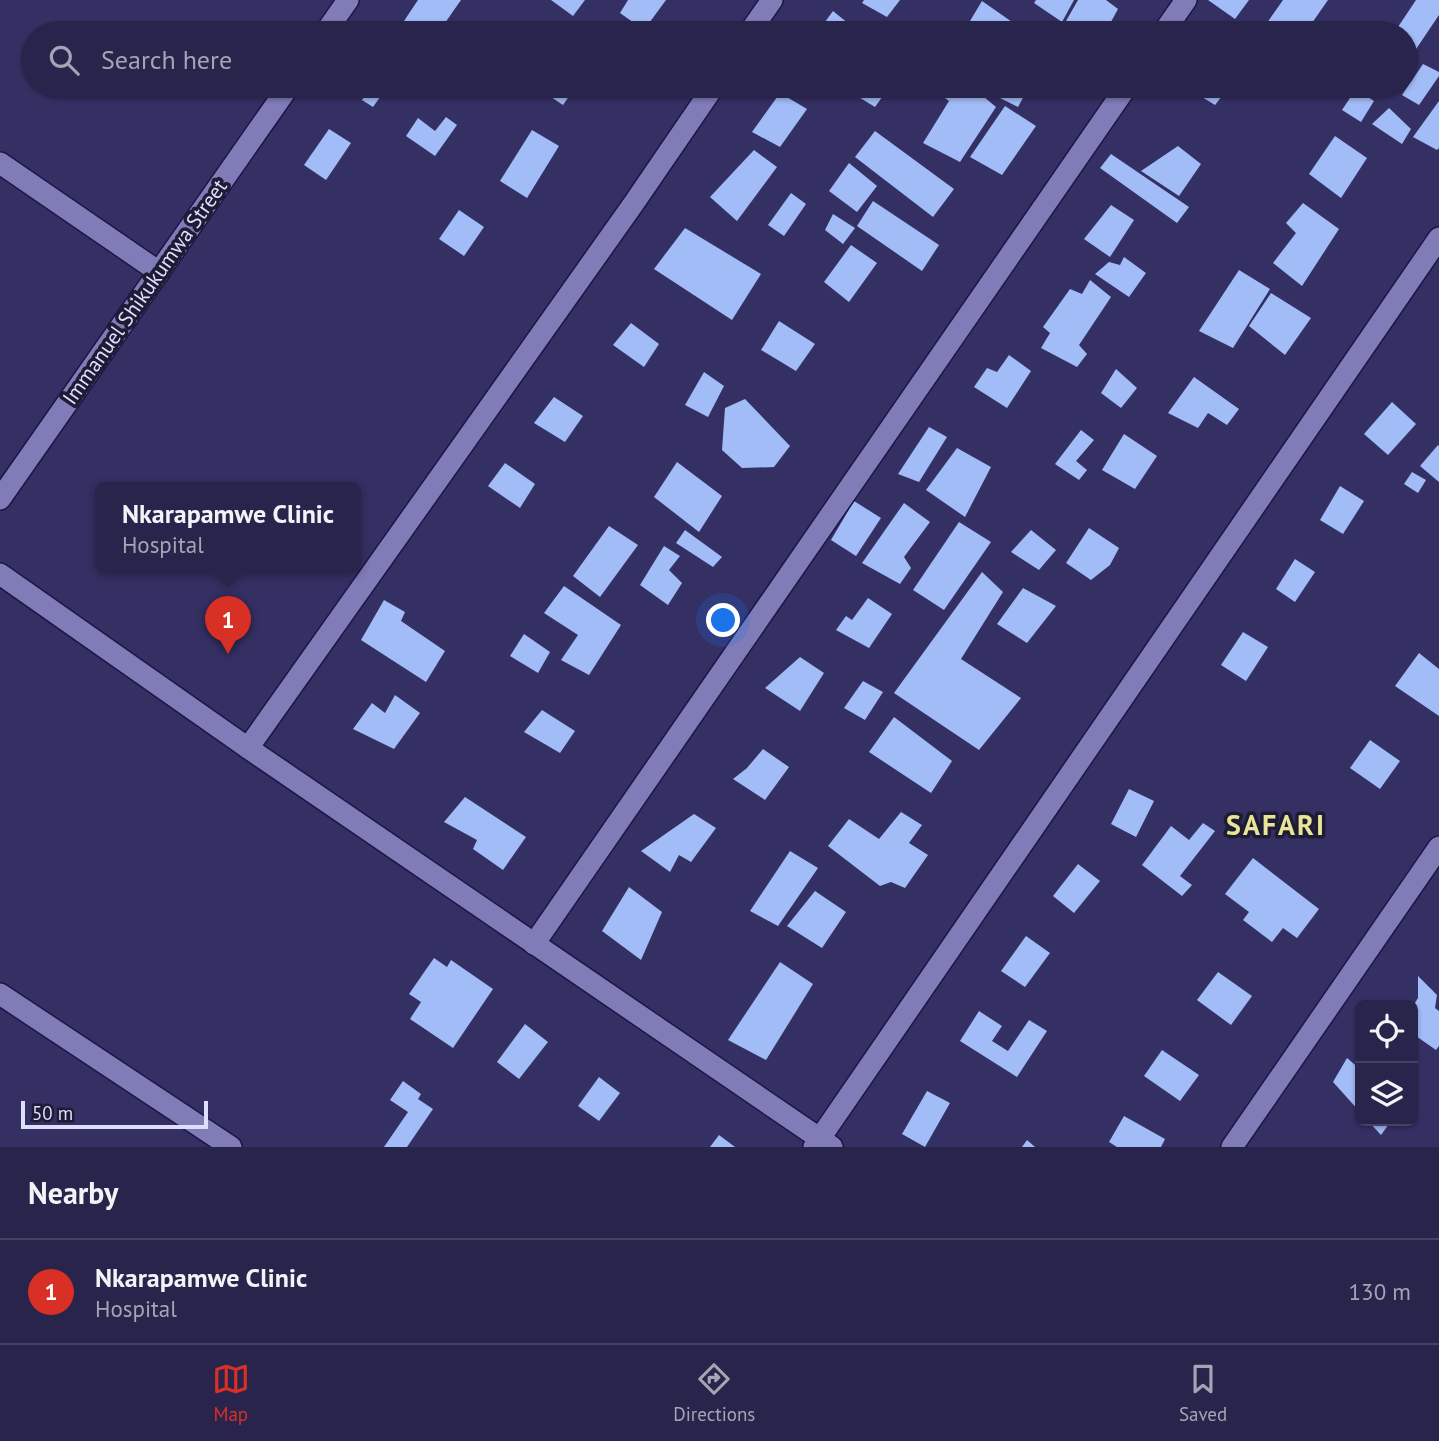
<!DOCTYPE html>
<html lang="en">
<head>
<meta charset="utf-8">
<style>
	body { margin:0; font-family:"PT Sans",sans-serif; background:#302c52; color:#f1f3f6 }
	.controls { position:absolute; right:21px; bottom:21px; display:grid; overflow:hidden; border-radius:10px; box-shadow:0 2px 5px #0004 }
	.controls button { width:63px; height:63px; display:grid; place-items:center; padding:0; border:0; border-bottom:2px solid #444163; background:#28244b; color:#f1f3f6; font:35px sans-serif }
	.scale { position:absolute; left:21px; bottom:18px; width:187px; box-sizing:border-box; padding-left:7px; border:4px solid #dedeff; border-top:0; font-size:19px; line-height:24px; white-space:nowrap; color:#dedeff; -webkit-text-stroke:5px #1e1c34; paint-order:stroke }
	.you { position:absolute; left:724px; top:621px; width:24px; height:24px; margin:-18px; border:5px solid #fff; border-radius:50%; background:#1a73e8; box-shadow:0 0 0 10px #1a73e833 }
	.badge { display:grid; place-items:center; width:46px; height:46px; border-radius:50%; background:#d93025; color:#fff; font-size:23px; font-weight:700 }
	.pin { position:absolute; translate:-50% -58px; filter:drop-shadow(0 2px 4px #0008) }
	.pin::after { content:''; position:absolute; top:37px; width:24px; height:21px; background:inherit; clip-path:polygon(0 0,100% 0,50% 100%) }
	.popup { position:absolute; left:95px; top:482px; width:266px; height:91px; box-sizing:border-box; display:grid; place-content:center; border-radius:10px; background:#28244b; filter:drop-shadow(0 2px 5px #0005); font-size:23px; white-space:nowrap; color:#a5a4b5 }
	.popup b { font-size:26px; color:#f1f3f6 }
	.popup::after { content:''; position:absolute; left:50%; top:100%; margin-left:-14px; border:14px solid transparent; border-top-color:#28244b }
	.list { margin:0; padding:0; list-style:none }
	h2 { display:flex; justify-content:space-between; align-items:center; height:91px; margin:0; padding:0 28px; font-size:30px }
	h2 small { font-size:23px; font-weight:400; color:#a5a4b5 }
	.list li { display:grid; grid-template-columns:46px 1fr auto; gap:21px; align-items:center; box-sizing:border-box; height:105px; padding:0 28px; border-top:2px solid #444163 }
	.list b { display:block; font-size:26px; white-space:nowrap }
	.list p { margin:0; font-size:23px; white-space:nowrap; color:#a5a4b5 }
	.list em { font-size:23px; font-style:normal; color:#a5a4b5 }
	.icon { flex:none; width:38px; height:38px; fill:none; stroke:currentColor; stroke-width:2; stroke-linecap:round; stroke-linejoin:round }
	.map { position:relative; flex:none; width:1439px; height:1147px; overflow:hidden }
	.search { position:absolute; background:#28244b; box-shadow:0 2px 5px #0004; left:21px; right:21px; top:21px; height:77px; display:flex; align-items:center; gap:18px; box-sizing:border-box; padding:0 24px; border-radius:38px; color:#a5a4b5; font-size:26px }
	.sheet { height:196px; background:#28244b }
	nav { display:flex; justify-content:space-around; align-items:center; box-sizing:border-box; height:98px; border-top:2px solid #444163; background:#28244b; font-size:19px; color:#a5a4b5 }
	nav a { display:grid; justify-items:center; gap:4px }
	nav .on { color:#d93025 }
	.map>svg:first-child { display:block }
	.building { fill:#a1bcf7 }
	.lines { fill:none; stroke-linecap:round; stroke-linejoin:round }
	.minor-casing { stroke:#1e1547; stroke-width:24 }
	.minor { stroke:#7f7cb7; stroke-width:21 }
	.labels { text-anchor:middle; stroke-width:7; stroke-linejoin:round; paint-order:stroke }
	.street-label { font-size:21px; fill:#dedeff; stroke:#1e1c34 }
	.district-label { font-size:28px; font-weight:bold; letter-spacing:2px; fill:#e9e596; stroke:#1e1c34 }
</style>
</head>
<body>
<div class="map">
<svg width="1439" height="1147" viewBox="0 0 1439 1147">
	<rect width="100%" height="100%" fill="#353064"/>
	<g class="building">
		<polygon points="418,0 461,0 438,33 422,33 404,21"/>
		<polygon points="551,0 585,0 573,16"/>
		<polygon points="628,0 666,0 644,30 620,13"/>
		<polygon points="864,0 900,0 887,17 862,3"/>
		<polygon points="1036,0 1074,0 1062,22 1034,3"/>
		<polygon points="1078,0 1106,0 1118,9 1105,33 1091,33 1066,21"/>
		<polygon points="1208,0 1249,0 1235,19"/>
		<polygon points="1283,0 1328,0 1305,33 1268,33 1262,30"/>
		<polygon points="1416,0 1439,0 1439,15 1406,64 1406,33 1394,33"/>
		<polygon points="982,1 1015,24 1009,33 979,33 967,26"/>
		<polygon points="833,11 854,28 851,33 779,33 822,26"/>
		<polygon points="376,24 388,33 369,33"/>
		<polygon points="1423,64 1439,72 1439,76 1419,105 1402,95"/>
		<polygon points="372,86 388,86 373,107 362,100"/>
		<polygon points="541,86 576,86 563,105 539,89"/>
		<polygon points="863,86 890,86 875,107 857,96"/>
		<polygon points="929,86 971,86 996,107 960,162 923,143 949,101"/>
		<polygon points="1001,86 1013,86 1025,94 1018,107 994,95"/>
		<polygon points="1184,86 1230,86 1215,105"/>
		<polygon points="1362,86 1391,86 1384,97"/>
		<polygon points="1356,89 1374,101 1361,122 1342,110"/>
		<polygon points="780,93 807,109 780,147 752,132"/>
		<polygon points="1439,101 1439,148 1437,150 1413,137"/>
		<polygon points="1005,106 1036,126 1002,175 970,157"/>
		<polygon points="1389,108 1411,129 1402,144 1372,124"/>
		<polygon points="446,117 457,125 435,156 406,136 418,118 435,131"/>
		<polygon points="329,129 351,143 326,180 304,165"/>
		<polygon points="532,130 559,146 527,198 500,181"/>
		<polygon points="875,131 954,189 933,217 855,157"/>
		<polygon points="1335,136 1367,158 1341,198 1309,174"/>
		<polygon points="1178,146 1201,164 1179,196 1141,171"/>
		<polygon points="754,150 777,167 737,221 710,197"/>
		<polygon points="1111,154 1189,207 1177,223 1100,168"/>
		<polygon points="849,163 877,186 857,212 829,191"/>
		<polygon points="791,193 806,204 784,236 768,225"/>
		<polygon points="873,201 939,245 922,271 857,226"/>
		<polygon points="1303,203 1339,229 1302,286 1273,263 1296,233 1286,223"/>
		<polygon points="1111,205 1134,220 1110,257 1084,239"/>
		<polygon points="459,210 484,227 464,256 439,239"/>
		<polygon points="833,214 855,228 843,244 825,230"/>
		<polygon points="685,228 761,274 732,320 654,269"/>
		<polygon points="851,245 877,263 849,302 824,282"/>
		<polygon points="1124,257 1146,273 1129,297 1095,274 1109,262 1120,265"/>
		<polygon points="1239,270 1270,289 1233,348 1199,331"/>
		<polygon points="1090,280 1111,297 1079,345 1087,354 1077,367 1041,348 1050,333 1043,327 1070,289 1082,294"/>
		<polygon points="1271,293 1311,318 1285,355 1249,326"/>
		<polygon points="779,321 815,344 796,371 761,350"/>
		<polygon points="631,323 659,344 644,367 613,345"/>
		<polygon points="1009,355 1031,371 1007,408 974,387 987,368 997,372"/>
		<polygon points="1116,369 1137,388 1121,408 1101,393"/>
		<polygon points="704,372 724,386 708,417 685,405"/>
		<polygon points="1194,377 1239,409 1227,425 1208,413 1198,428 1168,413"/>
		<polygon points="554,397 583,416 565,442 534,423"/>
		<polygon points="745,399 790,446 774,467 742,468 722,450 725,408"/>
		<polygon points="1392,402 1416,424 1388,455 1364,434"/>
		<polygon points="929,427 947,437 919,482 898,474"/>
		<polygon points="1081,430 1094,440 1076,461 1087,470 1079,480 1055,464"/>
		<polygon points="1124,434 1157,456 1135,489 1102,470"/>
		<polygon points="1438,445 1439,446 1439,482 1420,466"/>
		<polygon points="957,448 991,467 965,517 926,490"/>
		<polygon points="677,462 722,496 699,532 654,497"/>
		<polygon points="505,463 535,484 520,508 488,486"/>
		<polygon points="1412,472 1426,480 1418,493 1404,484"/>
		<polygon points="1340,486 1364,501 1343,534 1320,520"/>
		<polygon points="854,501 881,518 856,556 831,540"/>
		<polygon points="904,503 930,522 904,557 911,568 900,584 862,563"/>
		<polygon points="959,522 991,542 944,610 913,590"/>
		<polygon points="609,526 638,545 600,597 573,576"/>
		<polygon points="1089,528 1119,548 1110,565 1091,580 1066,563"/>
		<polygon points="685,530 722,557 713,567 676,543"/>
		<polygon points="1031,530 1056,550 1039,570 1011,552"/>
		<polygon points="664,546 680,556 669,570 682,583 668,605 640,585"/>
		<polygon points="1295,559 1315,572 1295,602 1276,589"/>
		<polygon points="982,572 1003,592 961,659 1021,698 979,750 894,693"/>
		<polygon points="564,586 621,625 589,675 561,660 578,635 544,613"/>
		<polygon points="1023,588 1056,606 1027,643 997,624"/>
		<polygon points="868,598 892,614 869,648 836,630 846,616 852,620"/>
		<polygon points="384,600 405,612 401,621 445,651 426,682 361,640"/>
		<polygon points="1243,632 1268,647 1246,681 1221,665"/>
		<polygon points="524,634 550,652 538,673 510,656"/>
		<polygon points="1419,653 1439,669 1439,716 1395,686"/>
		<polygon points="800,657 824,673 800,711 765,688"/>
		<polygon points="863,681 883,692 865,720 844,708"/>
		<polygon points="395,695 420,713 394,749 353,729 372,703 385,713"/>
		<polygon points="542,710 575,731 560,753 524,732"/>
		<polygon points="894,717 952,761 931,793 869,752"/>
		<polygon points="1370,740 1400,761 1380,789 1350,768"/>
		<polygon points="763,749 789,767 765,800 733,779 747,768"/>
		<polygon points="1129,789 1154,801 1136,837 1111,824"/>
		<polygon points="465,797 526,837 503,870 473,849 477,840 444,822"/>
		<polygon points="901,812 922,825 909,843 928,855 905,888 891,882 880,886 828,846 849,819 879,839"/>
		<polygon points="694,814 716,828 691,862 679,855 670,872 641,851"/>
		<polygon points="1203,823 1215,831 1180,876 1192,885 1182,896 1142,865 1171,826 1189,840"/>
		<polygon points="790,851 818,868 778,926 750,911"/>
		<polygon points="1253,858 1319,909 1297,938 1283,928 1272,942 1243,920 1249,912 1225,894"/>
		<polygon points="1078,864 1100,881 1074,913 1053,896"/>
		<polygon points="629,887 662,912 641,960 602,931"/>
		<polygon points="815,891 846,912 822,948 787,926"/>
		<polygon points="1026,936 1050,953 1025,987 1001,971"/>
		<polygon points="434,958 447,967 451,960 493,989 453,1048 410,1019 421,1002 409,994"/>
		<polygon points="780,962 813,984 766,1060 728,1040"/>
		<polygon points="1218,972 1252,996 1231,1025 1197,1000"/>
		<polygon points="1418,976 1437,995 1435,1008 1439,1011 1439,1046 1436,1050 1413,1034 1413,1006 1418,998"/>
		<polygon points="979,1011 1002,1026 992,1041 1008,1051 1029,1020 1047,1031 1017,1077 960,1041"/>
		<polygon points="525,1024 548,1042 519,1079 497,1062"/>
		<polygon points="1162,1050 1199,1075 1180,1101 1144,1076"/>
		<polygon points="1347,1058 1360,1069 1360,1112 1333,1082"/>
		<polygon points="599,1077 620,1093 599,1121 578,1106"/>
		<polygon points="403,1081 421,1094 418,1099 433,1109 407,1147 384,1147 408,1112 390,1100"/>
		<polygon points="927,1091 950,1103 925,1147 902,1134"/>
		<polygon points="1124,1116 1165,1139 1161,1147 1117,1147 1109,1142"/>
		<polygon points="1368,1121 1391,1121 1381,1135"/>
		<polygon points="719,1135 735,1147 710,1147"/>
		<polygon points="1027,1140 1035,1147 1022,1147"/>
	</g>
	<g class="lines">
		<defs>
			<g id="minor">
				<polyline points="325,33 348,0"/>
				<polyline points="749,33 772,0"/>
				<polyline points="1163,33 1186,0"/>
				<polyline points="0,163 159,272"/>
				<polyline points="0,499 289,86"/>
				<polyline points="0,574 248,748 832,1147"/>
				<polyline points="248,748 634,203 714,86"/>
				<polyline points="534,944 1127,86"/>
				<polyline points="0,994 231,1147"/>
				<polyline points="814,1147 1439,238"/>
				<polyline points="1232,1147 1439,847"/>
			</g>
		</defs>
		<use href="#minor" class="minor-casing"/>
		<use href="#minor" class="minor"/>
	</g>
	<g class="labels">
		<g class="street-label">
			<text transform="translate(145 292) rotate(-55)" y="7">Immanuel Shikukumwa Street</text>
		</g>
		<g class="district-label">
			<text x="1276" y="835">SAFARI</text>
		</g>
	</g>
</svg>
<div class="controls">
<button><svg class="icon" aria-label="locate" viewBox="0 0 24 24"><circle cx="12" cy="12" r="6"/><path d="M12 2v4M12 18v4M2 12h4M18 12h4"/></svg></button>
<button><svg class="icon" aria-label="layers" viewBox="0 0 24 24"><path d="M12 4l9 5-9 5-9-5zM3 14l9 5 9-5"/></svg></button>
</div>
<div class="scale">50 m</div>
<div class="you"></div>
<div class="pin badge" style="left:228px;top:654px">1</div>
<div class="popup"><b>Nkarapamwe Clinic</b>Hospital</div>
<div class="search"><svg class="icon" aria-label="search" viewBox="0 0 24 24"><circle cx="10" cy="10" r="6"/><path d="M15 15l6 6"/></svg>Search here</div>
</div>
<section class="sheet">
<h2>Nearby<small></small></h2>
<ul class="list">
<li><span class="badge">1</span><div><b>Nkarapamwe Clinic</b><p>Hospital</p></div><em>130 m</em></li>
</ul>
</section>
<nav>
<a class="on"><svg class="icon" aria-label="map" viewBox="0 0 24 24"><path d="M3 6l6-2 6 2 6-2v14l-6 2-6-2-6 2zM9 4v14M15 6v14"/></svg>Map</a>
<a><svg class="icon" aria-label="directions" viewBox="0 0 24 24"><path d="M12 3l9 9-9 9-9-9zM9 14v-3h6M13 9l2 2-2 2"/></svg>Directions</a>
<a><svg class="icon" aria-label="saved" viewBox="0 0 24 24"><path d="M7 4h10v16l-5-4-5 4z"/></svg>Saved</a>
</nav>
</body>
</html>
